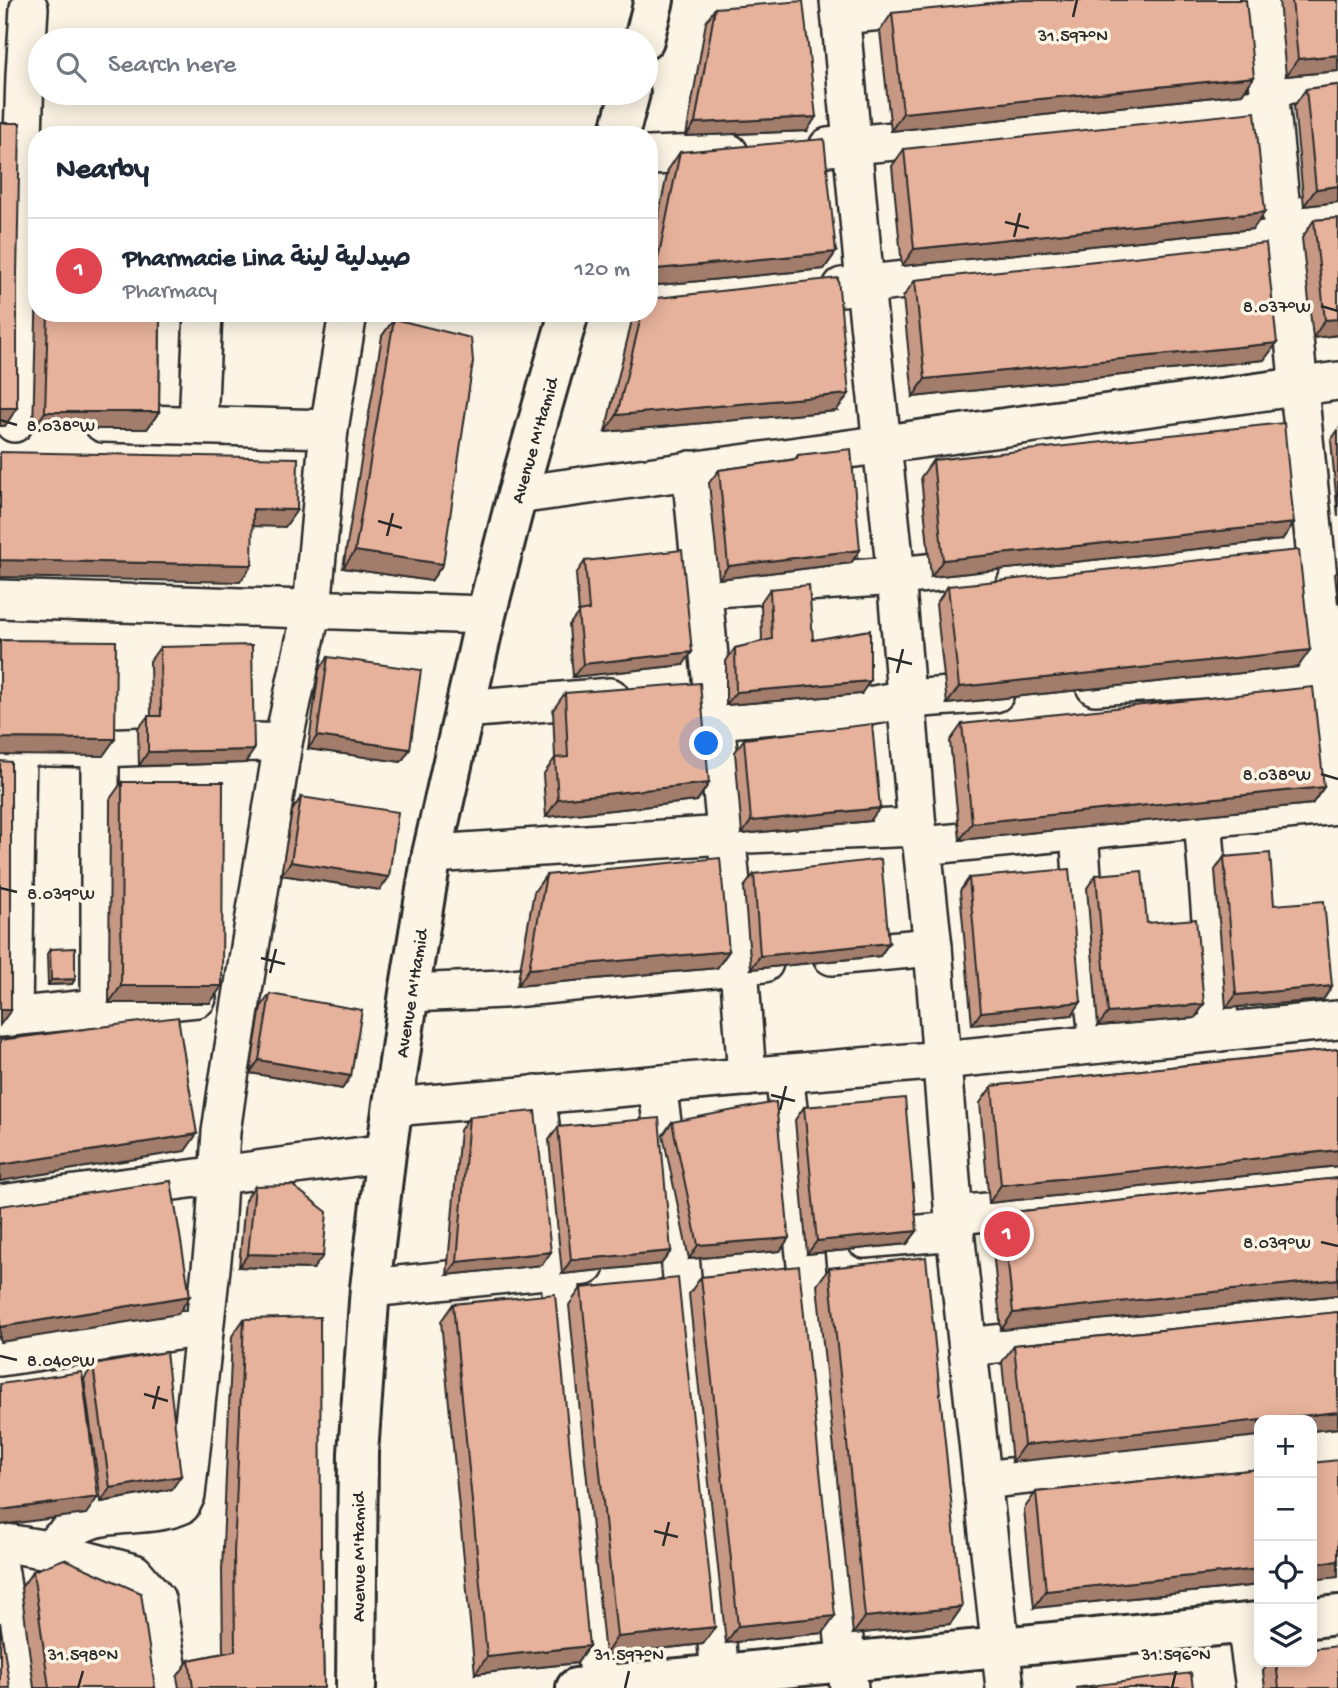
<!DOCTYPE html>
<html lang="en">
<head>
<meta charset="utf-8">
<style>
	body { margin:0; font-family:"Gochi Hand","Playpen Sans Arabic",sans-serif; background:#f6f6f7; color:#1f2937 }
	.controls { position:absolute; right:21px; bottom:21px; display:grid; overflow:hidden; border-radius:14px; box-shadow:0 4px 18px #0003 }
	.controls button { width:63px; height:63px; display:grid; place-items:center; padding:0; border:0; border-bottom:2px solid #e0e1e3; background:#fff; color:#1f2937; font:35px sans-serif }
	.you { position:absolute; left:707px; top:744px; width:24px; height:24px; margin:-18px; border:5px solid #fff; border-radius:50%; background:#1a73e8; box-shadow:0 0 0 10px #1a73e833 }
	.badge { display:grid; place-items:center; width:46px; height:46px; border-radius:50%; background:#2563eb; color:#fff; font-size:23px; font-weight:700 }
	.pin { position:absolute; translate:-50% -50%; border:4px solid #fff; box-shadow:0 2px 7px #0006 }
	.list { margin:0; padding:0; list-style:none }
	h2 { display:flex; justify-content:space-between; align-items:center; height:91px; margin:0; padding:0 28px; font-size:30px }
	h2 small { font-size:23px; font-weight:400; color:#747a83 }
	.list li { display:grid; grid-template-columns:46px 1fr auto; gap:21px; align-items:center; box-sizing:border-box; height:105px; padding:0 28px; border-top:2px solid #e0e1e3 }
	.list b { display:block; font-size:26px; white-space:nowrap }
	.list p { margin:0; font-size:23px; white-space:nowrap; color:#747a83 }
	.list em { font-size:23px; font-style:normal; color:#747a83 }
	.icon { flex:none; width:38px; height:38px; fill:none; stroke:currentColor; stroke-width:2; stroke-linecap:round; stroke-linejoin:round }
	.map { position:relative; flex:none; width:1338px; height:1688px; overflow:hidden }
	.search { position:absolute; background:#fff; box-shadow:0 4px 18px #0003; left:28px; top:28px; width:630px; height:77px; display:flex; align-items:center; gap:18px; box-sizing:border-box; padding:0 24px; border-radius:38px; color:#747a83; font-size:26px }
	.panel { position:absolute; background:#fff; box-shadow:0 4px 18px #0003; left:28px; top:126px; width:630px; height:196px; border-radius:28px }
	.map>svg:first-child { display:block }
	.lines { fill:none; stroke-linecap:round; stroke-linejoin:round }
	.street-casing { stroke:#2b2b2b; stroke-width:42 }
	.secondary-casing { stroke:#2b2b2b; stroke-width:44 }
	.street { stroke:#fcf5e5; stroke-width:37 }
	.secondary { stroke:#fcf5e5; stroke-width:38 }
	.wall { fill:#c79985; stroke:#2b2b2b; stroke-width:2 }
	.shaded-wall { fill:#a27d6c; stroke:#2b2b2b; stroke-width:2 }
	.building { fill:#e7b29b; stroke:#2b2b2b; stroke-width:2 }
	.ticks { fill:none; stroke:#2b2b2b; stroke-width:2.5 }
	.labels { text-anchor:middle; stroke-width:7; stroke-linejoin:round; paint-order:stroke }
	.street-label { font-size:19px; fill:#2b2b2b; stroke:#fcf5e5 }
	.ticks-label { font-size:18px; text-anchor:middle; fill:#2b2b2b; stroke:#fcf5e5; stroke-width:7; stroke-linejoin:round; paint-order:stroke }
</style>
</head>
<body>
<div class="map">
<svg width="1338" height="1688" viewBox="0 0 1338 1688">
	<rect width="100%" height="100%" fill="#fcf5e5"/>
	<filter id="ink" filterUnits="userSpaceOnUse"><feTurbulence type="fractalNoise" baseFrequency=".0143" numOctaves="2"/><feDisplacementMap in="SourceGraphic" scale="14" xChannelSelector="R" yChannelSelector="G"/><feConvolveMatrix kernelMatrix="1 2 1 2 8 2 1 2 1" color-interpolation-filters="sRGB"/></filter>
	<g filter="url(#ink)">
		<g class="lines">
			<defs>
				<g id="street">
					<polyline points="839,0 865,285 896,576 917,827 922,846 933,947 955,1231 1005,1688"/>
					<polyline points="1260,0 1338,777"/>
					<polyline points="841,15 993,0"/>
					<polyline points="1269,86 1338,80"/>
					<polyline points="828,147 1270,107"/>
					<polyline points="649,156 729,153"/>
					<polyline points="1282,218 1338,212"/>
					<polyline points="842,287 1283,238"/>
					<polyline points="14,423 25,75 29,8"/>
					<polyline points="103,423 329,429"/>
					<polyline points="198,424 203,313"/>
					<polyline points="691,470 739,966 747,1077"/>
					<polyline points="517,495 1338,381"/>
					<polyline points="702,589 896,576 980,568"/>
					<polyline points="0,599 486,615"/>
					<polyline points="1095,686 1338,670"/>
					<polyline points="464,709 610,697"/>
					<polyline points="714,720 858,708 907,699 995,693"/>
					<polyline points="0,746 100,748 257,742 283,743"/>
					<polyline points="1203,818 1220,1032"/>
					<polyline points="1079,831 1086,936 1099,1044"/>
					<polyline points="922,846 1338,805"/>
					<polyline points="432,854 725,835 917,827"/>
					<polyline points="832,956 933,947"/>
					<polyline points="409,993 503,989 764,963"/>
					<polyline points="100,1008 100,748"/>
					<polyline points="13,1017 17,746"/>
					<polyline points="0,1018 197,998"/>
					<polyline points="784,1074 804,1245 849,1688"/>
					<polyline points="657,1085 680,1256 720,1674"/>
					<polyline points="536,1094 559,1269 599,1686"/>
					<polyline points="393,1107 942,1060 1338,1020"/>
					<polyline points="0,1204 386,1153"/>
					<polyline points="955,1215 1338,1179"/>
					<polyline points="865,1239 955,1231"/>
					<polyline points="370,1288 585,1266"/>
					<polyline points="968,1347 1338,1307"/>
					<polyline points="0,1357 204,1327"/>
					<polyline points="1312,1445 1338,1442"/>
					<polyline points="982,1480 1259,1450"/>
					<polyline points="0,1542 48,1550 134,1573 156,1599 171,1688"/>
					<path d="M48,1550C59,1541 70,1529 83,1523C110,1510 151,1518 181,1505L186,1495L215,1232L221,1132L227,1090L283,743L312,608L329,429L348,313"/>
					<polyline points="0,1573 16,1688"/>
					<polyline points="1246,1624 1255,1688"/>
				</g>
				<g id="secondary">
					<polyline points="644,40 654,0"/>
					<polyline points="619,135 630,93"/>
					<polyline points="1312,1618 1338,1615"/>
					<polyline points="356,1688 358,1453 370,1288 386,1153 409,993 432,854 486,615 517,495 569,313"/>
					<polyline points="576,1688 1259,1622"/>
				</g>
			</defs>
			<use href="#street" class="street-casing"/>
			<use href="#secondary" class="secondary-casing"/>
			<use href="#street" class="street"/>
			<use href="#secondary" class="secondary"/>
		</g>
		<g class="wall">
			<polygon points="1279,0 1338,0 1338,71 1286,76"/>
			<polygon points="715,8 807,131 686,136 706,22"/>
			<polygon points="892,13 1254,77 1242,94 891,131 880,31"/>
			<polygon points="1338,85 1338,202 1304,206 1294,106 1306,89"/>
			<polygon points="904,149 1253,229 902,266 892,166"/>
			<polygon points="680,152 836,252 824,269 649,286 649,261 668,170"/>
			<polygon points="1338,218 1338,335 1313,338 1302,238 1314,220"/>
			<polygon points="915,280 1264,360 913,397 903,297"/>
			<polygon points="37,284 37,313 160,313 159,412 147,429 33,429"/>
			<polygon points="635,313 649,313 836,411 605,432 633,316"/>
			<polygon points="394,319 443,564 431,581 343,568 382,336"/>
			<polygon points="1338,430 1338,517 1331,440"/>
			<polygon points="798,455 860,550 851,563 719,579 709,483 719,470 795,459"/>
			<polygon points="933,460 1282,540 931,577 921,477"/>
			<polygon points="585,561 683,665 573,677 569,625 579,612 576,574"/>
			<polygon points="1338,571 1338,604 1335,574"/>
			<polygon points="948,586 1298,667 947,704 936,604"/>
			<polygon points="770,589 813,640 861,694 726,705 726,661 735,648 762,642 761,602"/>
			<polygon points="160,647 245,763 139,766 138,729 148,716 151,716 150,661"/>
			<polygon points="328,657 410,749 401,762 308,749 319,670"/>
			<polygon points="565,693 709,783 697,801 546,817 543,775 555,758 553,710"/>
			<polygon points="962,724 1324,787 1312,804 960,840 950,741"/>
			<polygon points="744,739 870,821 742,834 735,752"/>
			<polygon points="122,782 210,1003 109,1003 110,799"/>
			<polygon points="301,797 389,877 380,890 281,875 292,811"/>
			<polygon points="1224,857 1274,905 1332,986 1323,1000 1226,1008 1215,870"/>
			<polygon points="754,874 889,943 880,956 751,969 744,887"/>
			<polygon points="546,875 729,951 717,968 517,986 534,892"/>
			<polygon points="1096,875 1204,1004 1195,1018 1098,1026 1087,888"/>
			<polygon points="969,878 1072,1015 972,1025 960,891"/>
			<polygon points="50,949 75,979 72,984 48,985 47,954"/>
			<polygon points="270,994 351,1076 342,1089 250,1073 261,1007"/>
			<polygon points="1338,1049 1338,1166 989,1203 980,1103 992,1086"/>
			<polygon points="804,1107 917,1231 907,1244 807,1254 795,1120"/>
			<polygon points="469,1117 542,1265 447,1275 460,1130"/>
			<polygon points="672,1122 780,1251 689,1259 663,1135"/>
			<polygon points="558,1127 671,1251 661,1264 562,1274 549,1140"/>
			<polygon points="1338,1178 1338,1295 1001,1330 991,1230 1003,1213"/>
			<polygon points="255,1186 313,1269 239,1267 245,1200"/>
			<polygon points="829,1268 962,1607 950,1624 853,1634 817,1285"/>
			<polygon points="701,1277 835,1616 823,1633 726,1643 689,1294"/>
			<polygon points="581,1288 715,1627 703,1644 605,1655 569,1305"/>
			<polygon points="453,1304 589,1646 577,1663 475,1674 441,1321"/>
			<polygon points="1338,1312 1338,1428 1312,1431 1312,1420 1012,1462 1002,1362 1014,1345"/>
			<polygon points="244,1319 321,1548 324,1688 179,1688 177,1677 189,1660 223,1653 222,1570 232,1336"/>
			<polygon points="93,1365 172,1489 101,1502 84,1379"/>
			<polygon points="1259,1469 1259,1585 1034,1608 1024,1509 1036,1492"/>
			<polygon points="33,1571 155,1688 34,1688 21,1588"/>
			<polygon points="1270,1662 1276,1662 1338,1688 1265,1688 1263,1671"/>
		</g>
		<g class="shaded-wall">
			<polygon points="1338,55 1338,71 1286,76 1298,59"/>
			<polygon points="1254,77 1242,94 891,131 903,113"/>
			<polygon points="816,117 807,131 686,136 695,123"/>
			<polygon points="1338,186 1338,202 1304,206 1316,189"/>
			<polygon points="1265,212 1253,229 902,266 914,249"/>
			<polygon points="836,252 824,269 649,286 649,279 656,269"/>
			<polygon points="1338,319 1338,335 1313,338 1325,320"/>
			<polygon points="1277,343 1264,360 913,397 925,379"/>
			<polygon points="849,394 836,411 605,432 617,415"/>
			<polygon points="0,408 17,408 5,426 0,426"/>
			<polygon points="45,412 159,412 147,429 33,429"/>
			<polygon points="253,509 297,510 285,527 241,526"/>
			<polygon points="1294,523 1282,540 931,577 943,560"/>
			<polygon points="860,550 851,563 719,579 728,566"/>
			<polygon points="355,551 443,564 431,581 343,568"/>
			<polygon points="0,560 252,565 240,582 0,577"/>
			<polygon points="1310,650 1298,667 947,704 959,687"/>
			<polygon points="692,652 683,665 573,677 583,664"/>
			<polygon points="870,681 861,694 726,705 736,692"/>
			<polygon points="317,736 410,749 401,762 308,749"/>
			<polygon points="0,738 115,739 103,756 0,755"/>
			<polygon points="254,750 245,763 139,766 148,752"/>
			<polygon points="709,783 697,801 546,817 558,799"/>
			<polygon points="1324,787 1312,804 960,840 972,823"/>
			<polygon points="880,808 870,821 742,834 751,821"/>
			<polygon points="291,862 389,877 380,890 281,875"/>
			<polygon points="889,943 880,956 751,969 760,956"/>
			<polygon points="729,951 717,968 517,986 529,969"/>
			<polygon points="75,979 72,984 48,985 51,980"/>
			<polygon points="121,986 222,986 210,1003 109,1003"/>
			<polygon points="1332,986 1323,1000 1226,1008 1236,995"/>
			<polygon points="1081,1002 1072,1015 972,1025 981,1012"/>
			<polygon points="1204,1004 1195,1018 1098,1026 1108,1013"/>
			<polygon points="0,1010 11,1010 0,1025"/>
			<polygon points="259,1060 351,1076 342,1089 250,1073"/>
			<polygon points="197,1134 185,1151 0,1181 0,1165"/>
			<polygon points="1338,1150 1338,1166 989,1203 1001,1185"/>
			<polygon points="917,1231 907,1244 807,1254 817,1241"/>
			<polygon points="789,1238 780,1251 689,1259 698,1245"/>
			<polygon points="671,1251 661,1264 562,1274 571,1260"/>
			<polygon points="551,1252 542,1265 447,1275 457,1262"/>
			<polygon points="248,1254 323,1256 313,1269 239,1267"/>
			<polygon points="1338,1279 1338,1295 1001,1330 1013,1313"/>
			<polygon points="190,1296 178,1314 0,1342 0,1327"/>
			<polygon points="1338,1412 1338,1428 1312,1431 1312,1420 1261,1420"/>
			<polygon points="1259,1420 1259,1436 1012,1462 1024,1445"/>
			<polygon points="181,1476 172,1489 101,1502 110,1488"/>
			<polygon points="98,1497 86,1514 0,1525 0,1510"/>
			<polygon points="1338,1561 1338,1577 1312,1580 1312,1564"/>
			<polygon points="1259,1569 1259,1585 1034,1608 1046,1591"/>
			<polygon points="962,1607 950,1624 853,1634 865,1617"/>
			<polygon points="835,1616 823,1633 726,1643 738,1626"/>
			<polygon points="715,1627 703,1644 605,1655 617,1637"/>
			<polygon points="589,1646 577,1663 475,1674 487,1657"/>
		</g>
		<g class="building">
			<polygon points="1021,0 1246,0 1254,77 903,113 892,13"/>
			<polygon points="1292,0 1338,0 1338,55 1298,59"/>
			<polygon points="803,1 816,117 695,123 715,8"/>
			<polygon points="1338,85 1338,186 1316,189 1306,89"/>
			<polygon points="1255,112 1265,212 914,249 904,149"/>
			<polygon points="0,123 20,123 17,275 17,408 0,408"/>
			<polygon points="824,139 836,252 656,269 680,152"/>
			<polygon points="1338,218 1338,319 1325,320 1314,220"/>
			<polygon points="1266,243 1277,343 925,379 915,280"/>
			<polygon points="838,278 849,394 617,415 642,313 649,313 649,299"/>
			<polygon points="48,313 160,313 159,412 45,412"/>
			<polygon points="394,319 471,338 473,362 443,564 355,551"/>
			<polygon points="1284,423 1294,523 943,560 933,460"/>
			<polygon points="851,449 860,550 728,566 719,470 797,459 798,455"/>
			<polygon points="0,452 298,458 297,510 253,509 252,565 0,560"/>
			<polygon points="682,550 692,652 583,664 578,612 589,610 585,561"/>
			<polygon points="1299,550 1310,650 959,687 948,586"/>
			<polygon points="809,585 813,640 870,630 870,681 736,692 735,648 772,639 770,589"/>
			<polygon points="0,640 116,641 115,739 0,738"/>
			<polygon points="252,645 254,750 148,752 148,716 161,716 160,647"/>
			<polygon points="328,657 421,670 410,749 317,736"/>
			<polygon points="700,683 709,783 558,799 555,758 568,757 565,693"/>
			<polygon points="1313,687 1324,787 972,823 962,724"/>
			<polygon points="872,724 880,808 751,821 744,739"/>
			<polygon points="0,761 11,762 11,1010 0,1010"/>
			<polygon points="122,782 223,782 222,986 121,986"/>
			<polygon points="301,797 398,812 389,877 291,862"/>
			<polygon points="1270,853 1274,905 1324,901 1332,986 1236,995 1224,857"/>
			<polygon points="720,858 729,951 529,969 546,875"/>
			<polygon points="881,859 889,943 760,956 754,874"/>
			<polygon points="1069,869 1081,1002 981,1012 969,878"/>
			<polygon points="1142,871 1147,923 1196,919 1204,1004 1108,1013 1096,875"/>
			<polygon points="75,948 75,979 51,980 50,949"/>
			<polygon points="270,994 362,1010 351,1076 259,1060"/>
			<polygon points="178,1017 197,1134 0,1165 0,1040"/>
			<polygon points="1338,1049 1338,1150 1001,1185 992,1086"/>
			<polygon points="905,1098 917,1231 817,1241 804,1107"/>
			<polygon points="776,1102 789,1238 698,1245 672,1122"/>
			<polygon points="535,1111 551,1252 457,1262 469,1117"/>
			<polygon points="659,1118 671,1251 571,1260 558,1127"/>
			<polygon points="1338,1178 1338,1279 1013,1313 1003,1213"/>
			<polygon points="171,1181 190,1296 0,1327 0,1206"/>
			<polygon points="292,1185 327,1212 323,1256 248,1254 255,1186"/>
			<polygon points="926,1257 962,1607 865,1617 829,1268"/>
			<polygon points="799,1266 835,1616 738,1626 701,1277"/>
			<polygon points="678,1278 715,1627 617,1637 581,1288"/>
			<polygon points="555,1294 589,1646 487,1657 453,1304"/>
			<polygon points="1338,1312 1338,1412 1024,1445 1014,1345"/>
			<polygon points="320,1317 321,1548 324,1688 193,1688 189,1660 235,1651 234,1553 244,1319"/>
			<polygon points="166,1352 181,1476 110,1488 93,1365"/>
			<polygon points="82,1372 98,1497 0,1510 0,1384"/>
			<polygon points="1338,1460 1338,1561 1312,1564 1312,1463"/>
			<polygon points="1259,1469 1259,1569 1046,1591 1036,1492"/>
			<polygon points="64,1559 141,1593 155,1688 49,1688 33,1571"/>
			<polygon points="0,1622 10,1688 0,1688"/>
			<polygon points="1338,1646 1338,1688 1279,1688 1276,1662 1312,1662 1312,1649"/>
			<polygon points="1191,1673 1193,1688 1075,1688"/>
		</g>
	</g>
	<path class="ticks" d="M1073,17L1077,0M1005,222L1029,228M1014,237L1020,213M1321,306L1338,311M0,420L17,425M378,521L402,528M387,536L393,513M888,658L912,664M897,673L903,649M1321,774L1338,779M0,888L17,892M261,958L285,964M270,973L276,949M771,1095L795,1101M780,1110L786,1086M1321,1242L1338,1246M0,1356L17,1360M144,1394L168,1401M153,1409L159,1386M654,1531L678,1537M663,1546L669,1522M78,1688L83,1671M625,1688L629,1671M1172,1688L1176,1671"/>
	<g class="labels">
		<g class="street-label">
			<text transform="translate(533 440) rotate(-74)" y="7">Avenue M'Hamid</text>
			<text transform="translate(410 993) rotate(-81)" y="7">Avenue M'Hamid</text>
			<text transform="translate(357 1557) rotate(-90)" y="7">Avenue M'Hamid</text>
		</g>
	</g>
	<g class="ticks-label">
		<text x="1073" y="41">31.597°N</text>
		<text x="1277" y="312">8.037°W</text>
		<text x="61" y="431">8.038°W</text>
		<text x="1277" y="780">8.038°W</text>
		<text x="61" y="899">8.039°W</text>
		<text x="1277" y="1248">8.039°W</text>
		<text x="61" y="1366">8.040°W</text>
		<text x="83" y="1660">31.598°N</text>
		<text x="629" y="1660">31.597°N</text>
		<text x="1176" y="1660">31.596°N</text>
	</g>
</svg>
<div class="controls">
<button>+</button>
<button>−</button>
<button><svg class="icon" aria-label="locate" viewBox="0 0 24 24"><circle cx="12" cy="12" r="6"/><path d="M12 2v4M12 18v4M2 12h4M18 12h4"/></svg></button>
<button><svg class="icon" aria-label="layers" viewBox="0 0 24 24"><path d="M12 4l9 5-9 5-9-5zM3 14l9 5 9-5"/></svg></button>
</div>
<div class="you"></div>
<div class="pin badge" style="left:1007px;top:1234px;background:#e0444e">1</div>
<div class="search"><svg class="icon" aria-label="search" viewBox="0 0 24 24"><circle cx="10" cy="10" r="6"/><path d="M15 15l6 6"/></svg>Search here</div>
<section class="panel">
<h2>Nearby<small></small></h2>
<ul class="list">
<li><span class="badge" style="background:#e0444e">1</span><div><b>Pharmacie Lina صيدلية لينة</b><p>Pharmacy</p></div><em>120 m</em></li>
</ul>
</section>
</div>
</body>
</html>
